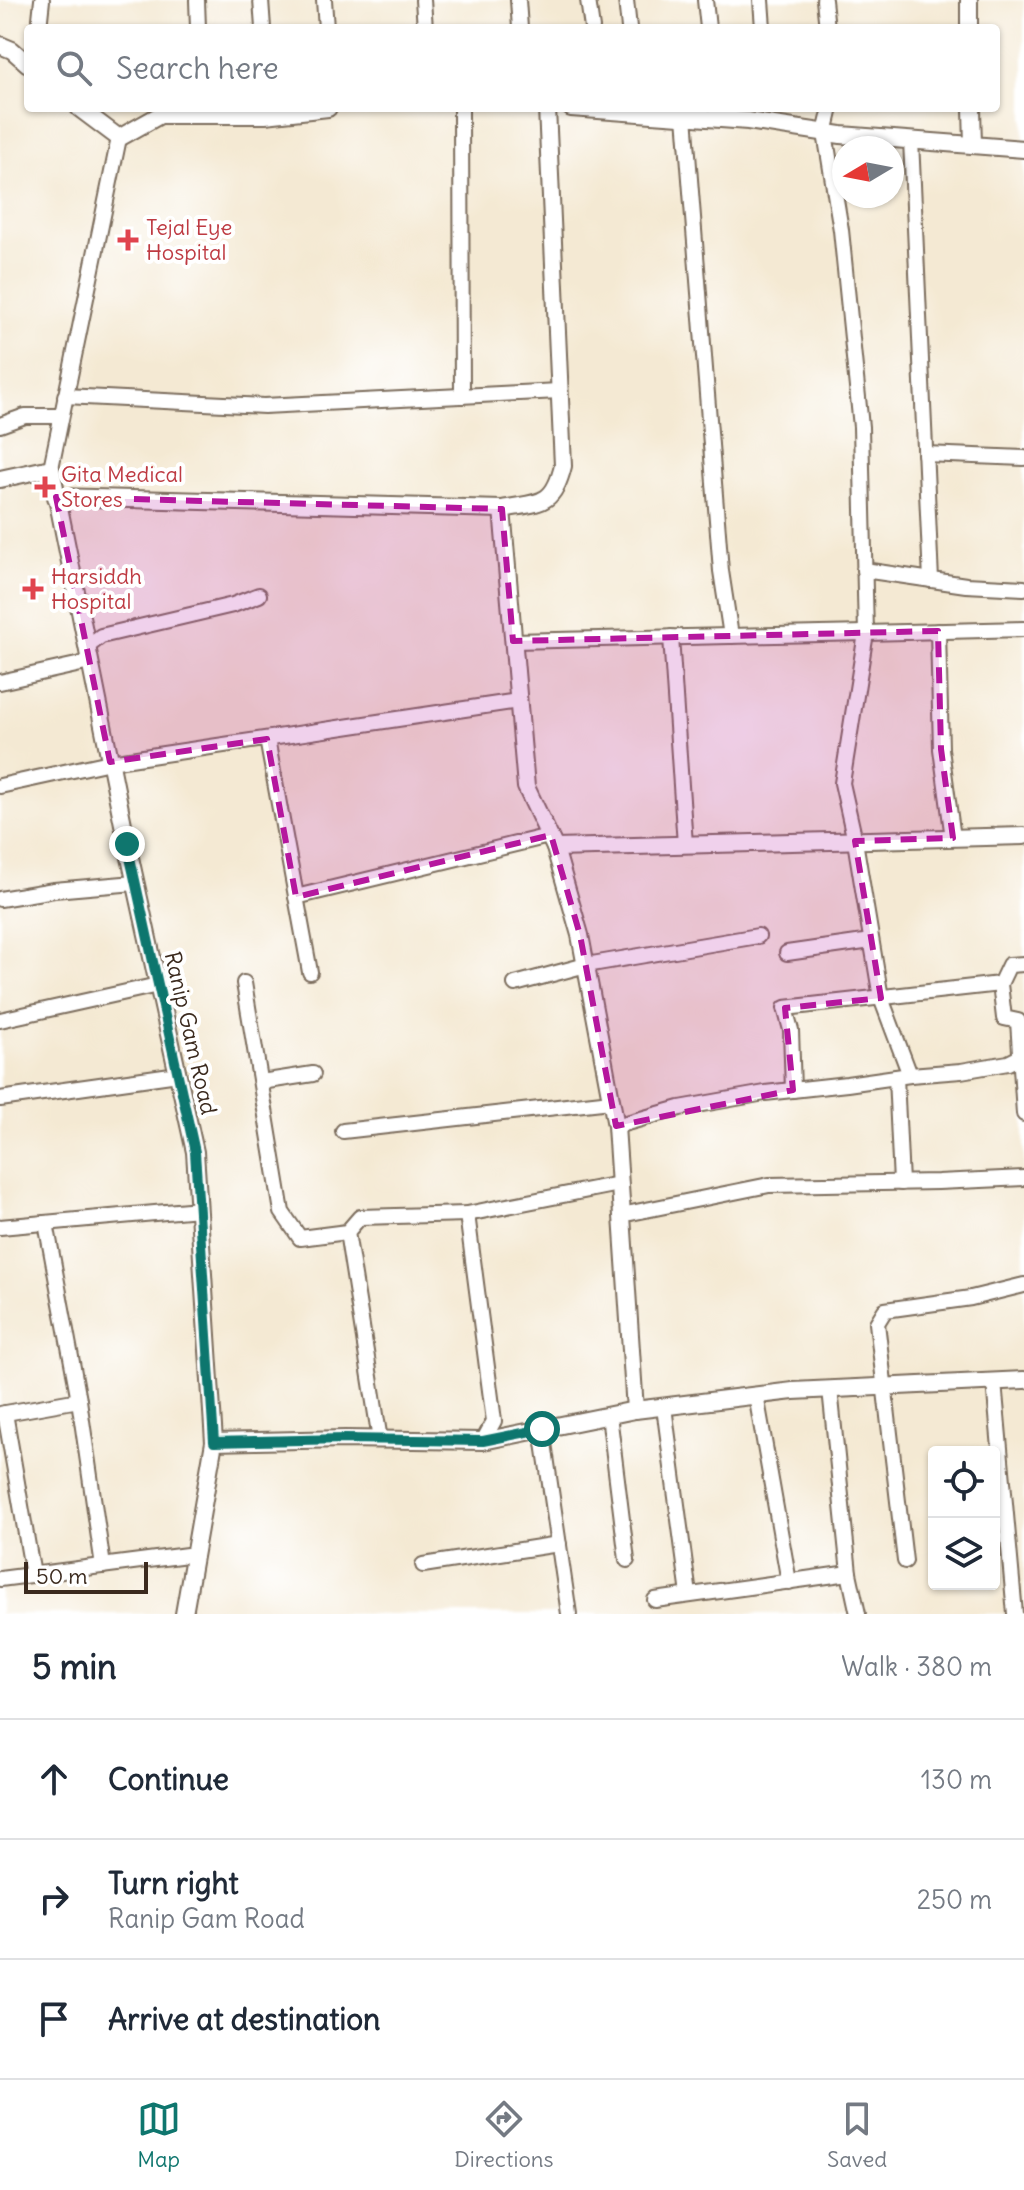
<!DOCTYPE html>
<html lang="en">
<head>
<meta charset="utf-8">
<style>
	body { margin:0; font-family:Delius,sans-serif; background:#f6f6f7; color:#1f2937 }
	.controls { position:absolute; right:24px; bottom:24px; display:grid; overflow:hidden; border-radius:8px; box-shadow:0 2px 6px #0004 }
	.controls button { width:72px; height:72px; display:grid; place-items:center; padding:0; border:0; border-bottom:2px solid #e0e1e3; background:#fff; color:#1f2937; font:40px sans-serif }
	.compass { position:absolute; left:832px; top:136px; width:72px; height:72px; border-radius:50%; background:#fff; box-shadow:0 2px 6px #0004; rotate:260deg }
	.scale { position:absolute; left:24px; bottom:20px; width:124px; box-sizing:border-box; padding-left:8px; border:4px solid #3b2a1e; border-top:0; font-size:22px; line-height:28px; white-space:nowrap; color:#3b2a1e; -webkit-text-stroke:6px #fff; paint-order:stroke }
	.stop { position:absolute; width:24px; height:24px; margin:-18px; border:6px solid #0f766e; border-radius:50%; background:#fff }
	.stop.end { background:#0f766e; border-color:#fff; box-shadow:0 2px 8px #0008 }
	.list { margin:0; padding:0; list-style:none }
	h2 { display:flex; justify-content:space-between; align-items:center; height:104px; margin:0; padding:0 32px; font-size:34px }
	h2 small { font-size:26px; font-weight:400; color:#747a83 }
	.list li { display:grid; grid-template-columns:52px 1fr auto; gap:24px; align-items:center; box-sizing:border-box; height:120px; padding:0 32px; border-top:2px solid #e0e1e3 }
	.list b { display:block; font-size:30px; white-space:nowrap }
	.list p { margin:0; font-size:26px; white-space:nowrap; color:#747a83 }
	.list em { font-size:26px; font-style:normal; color:#747a83 }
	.icon { flex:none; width:44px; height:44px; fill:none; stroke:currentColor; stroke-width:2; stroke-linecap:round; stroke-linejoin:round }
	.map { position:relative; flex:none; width:1024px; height:1614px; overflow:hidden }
	.search { position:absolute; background:#fff; box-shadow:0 2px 6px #0004; left:24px; right:24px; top:24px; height:88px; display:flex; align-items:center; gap:20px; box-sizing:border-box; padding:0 28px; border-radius:8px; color:#747a83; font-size:30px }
	.sheet { height:464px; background:#fff }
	nav { display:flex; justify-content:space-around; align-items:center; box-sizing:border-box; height:112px; border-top:2px solid #e0e1e3; background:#fff; font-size:22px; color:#747a83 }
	nav a { display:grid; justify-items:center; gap:4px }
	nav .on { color:#0f766e }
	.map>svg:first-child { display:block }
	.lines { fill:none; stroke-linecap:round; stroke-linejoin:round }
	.minor-casing { stroke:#7c6d5d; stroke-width:18 }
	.tertiary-casing { stroke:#7c6d5d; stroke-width:20 }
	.minor { stroke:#fff; stroke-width:14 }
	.tertiary { stroke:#fff; stroke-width:16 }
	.route { stroke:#0f766e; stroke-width:10 }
	.marked { fill:#b5179e; fill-opacity:0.2; stroke:#b5179e; stroke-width:6; stroke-dasharray:16 10; stroke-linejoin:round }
	.health-dot { fill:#e0444e; stroke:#fff; stroke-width:3 }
	.labels { text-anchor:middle; stroke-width:8; stroke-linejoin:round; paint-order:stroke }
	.health-label { font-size:22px; fill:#be3a42; stroke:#fff; text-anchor:start }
	.street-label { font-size:22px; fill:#3b2a1e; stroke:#fff }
</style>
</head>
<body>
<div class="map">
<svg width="1024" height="1614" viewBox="0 0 1024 1614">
	<rect width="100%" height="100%" fill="#fff"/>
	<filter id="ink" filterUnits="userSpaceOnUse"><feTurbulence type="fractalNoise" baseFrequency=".0125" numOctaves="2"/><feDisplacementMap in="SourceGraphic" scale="16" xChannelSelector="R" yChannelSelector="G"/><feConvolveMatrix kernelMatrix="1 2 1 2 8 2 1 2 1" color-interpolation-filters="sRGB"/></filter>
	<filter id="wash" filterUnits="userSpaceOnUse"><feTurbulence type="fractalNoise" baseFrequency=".006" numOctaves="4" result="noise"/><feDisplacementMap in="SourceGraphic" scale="32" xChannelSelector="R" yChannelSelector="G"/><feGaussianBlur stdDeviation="1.8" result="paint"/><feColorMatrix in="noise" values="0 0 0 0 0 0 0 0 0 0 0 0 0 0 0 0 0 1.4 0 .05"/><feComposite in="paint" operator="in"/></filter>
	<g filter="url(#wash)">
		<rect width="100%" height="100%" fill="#f4e9d3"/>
	</g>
	<g filter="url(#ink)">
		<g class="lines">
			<defs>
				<g id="minor">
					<polyline points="197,0 198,28"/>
					<polyline points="261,0 263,28"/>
					<polyline points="324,0 326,28"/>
					<polyline points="423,0 425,28"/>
					<polyline points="518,0 520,28"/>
					<polyline points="588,0 592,28"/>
					<polyline points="626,0 629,28"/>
					<polyline points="705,0 708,28"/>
					<polyline points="761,0 763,28"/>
					<polyline points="824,0 827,28"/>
					<polyline points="39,28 42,0"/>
					<polyline points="461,108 462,396"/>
					<polyline points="831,108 825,133 841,230 861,427 866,633 1024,629"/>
					<polyline points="685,116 721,571 731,636"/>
					<polyline points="911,140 931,580"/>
					<polyline points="65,396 264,406 559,391"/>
					<polyline points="0,425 25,416 61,416"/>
					<polyline points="925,454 1024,458"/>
					<polyline points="51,468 119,138"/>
					<polyline points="864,570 966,585 1024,588"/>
					<polyline points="938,631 941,749 953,838"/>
					<polyline points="671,637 685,845"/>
					<polyline points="513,641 866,633 842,783 855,841 881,998 910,1075"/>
					<polyline points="87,647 101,636 233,605 259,595"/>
					<polyline points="0,682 90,662"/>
					<polyline points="267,739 310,972"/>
					<polyline points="0,786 110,762 518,701"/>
					<polyline points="296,897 549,836"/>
					<polyline points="0,899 54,890 135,883"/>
					<polyline points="787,953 871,941"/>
					<polyline points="1024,964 1009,965 1000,984 1004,1018 1018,1021 1024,1114"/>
					<polyline points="244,983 282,1212 300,1238 347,1232 360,1217 467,1214 619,1184"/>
					<polyline points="515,984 586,965 758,936"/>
					<polyline points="0,1020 158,985"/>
					<polyline points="896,1077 901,1183"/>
					<polyline points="261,1082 313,1074"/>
					<polyline points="793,1090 791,1030 785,1008 1000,984"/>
					<polyline points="0,1099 178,1074"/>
					<polyline points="616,1126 680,1108 765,1093 847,1084 910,1075 961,1071 1008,1063 1024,1055"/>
					<polyline points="343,1131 611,1101"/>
					<polyline points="467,1214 494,1421 483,1441"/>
					<polyline points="621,1215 769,1185 938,1182 1024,1178"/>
					<polyline points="46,1223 79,1400 103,1566"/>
					<polyline points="0,1227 199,1209"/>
					<polyline points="347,1232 380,1440"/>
					<polyline points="994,1382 1015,1614"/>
					<polyline points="830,1389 849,1573 858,1614"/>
					<polyline points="756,1395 789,1582"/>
					<polyline points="664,1407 689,1595"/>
					<polyline points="5,1413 33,1575"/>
					<polyline points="0,1414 79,1400"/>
					<polyline points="609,1415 627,1560"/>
					<polyline points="542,1429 569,1614"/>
					<polyline points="905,1561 877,1323 885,1310 971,1298 1024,1285"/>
					<polyline points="423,1565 559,1544"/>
					<polyline points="0,1579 195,1554"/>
					<polyline points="655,1600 849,1573"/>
				</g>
				<g id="tertiary">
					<polyline points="969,0 969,28"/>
					<polyline points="0,45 12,50 28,64"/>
					<polyline points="79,108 119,138 160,115 265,115 328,108"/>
					<path d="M547,108L563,466C553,507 539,502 502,509L526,787L555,848L580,935L616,1126L635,1410"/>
					<polyline points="571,108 748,121 841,135 1024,149"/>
					<polyline points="972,108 973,145"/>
					<polyline points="0,479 51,468 127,844 195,1152 214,1442 184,1614"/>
					<polyline points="56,497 502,509"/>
					<polyline points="555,848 1024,836"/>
					<polyline points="214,1442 345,1439 483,1441 635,1410 793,1391 1024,1380"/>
				</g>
			</defs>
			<use href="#minor" class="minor-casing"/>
			<use href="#tertiary" class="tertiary-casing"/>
			<use href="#minor" class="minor"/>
			<use href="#tertiary" class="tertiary"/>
		</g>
	</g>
	<g class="lines" filter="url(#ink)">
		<polyline class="route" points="127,844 195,1152 214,1442 345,1439 483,1441 542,1429"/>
	</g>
	<path class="marked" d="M56,497L502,509L513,641L938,631L941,749L953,838L855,841L881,998L785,1008L793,1090L616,1126L580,935L551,835L296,897L267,739L110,762Z"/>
	<g class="health-dot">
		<path d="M124 228h8v8h8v8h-8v8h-8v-8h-8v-8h8z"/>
		<path d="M41 475h8v8h8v8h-8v8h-8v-8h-8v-8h8z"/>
		<path d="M29 577h8v8h8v8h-8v8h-8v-8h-8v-8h8z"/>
	</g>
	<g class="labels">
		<g class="health-label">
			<text x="146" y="235">Tejal Eye<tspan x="146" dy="25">Hospital</tspan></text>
			<text x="61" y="482">Gita Medical<tspan x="61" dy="25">Stores</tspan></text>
			<text x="51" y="584">Harsiddh<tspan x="51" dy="25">Hospital</tspan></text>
		</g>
		<g class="street-label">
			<text transform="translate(191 1033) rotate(77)" y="8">Ranip Gam Road</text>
		</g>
	</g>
</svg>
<div class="controls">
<button><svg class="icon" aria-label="locate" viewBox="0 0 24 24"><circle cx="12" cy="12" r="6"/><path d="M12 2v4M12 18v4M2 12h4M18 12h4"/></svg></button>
<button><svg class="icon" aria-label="layers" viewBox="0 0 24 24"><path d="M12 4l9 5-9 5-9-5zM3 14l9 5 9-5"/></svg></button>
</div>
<svg class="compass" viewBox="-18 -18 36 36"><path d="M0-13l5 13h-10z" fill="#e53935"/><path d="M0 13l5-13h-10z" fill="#747a83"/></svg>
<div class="scale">50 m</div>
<div class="stop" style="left:542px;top:1429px"></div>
<div class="stop end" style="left:127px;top:844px"></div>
<div class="search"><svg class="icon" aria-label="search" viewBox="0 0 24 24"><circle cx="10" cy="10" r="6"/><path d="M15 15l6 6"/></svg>Search here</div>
</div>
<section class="sheet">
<h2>5 min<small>Walk · 380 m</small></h2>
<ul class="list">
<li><svg class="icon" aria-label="ahead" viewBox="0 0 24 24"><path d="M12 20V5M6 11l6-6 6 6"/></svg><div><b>Continue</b></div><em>130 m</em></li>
<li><svg class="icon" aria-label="right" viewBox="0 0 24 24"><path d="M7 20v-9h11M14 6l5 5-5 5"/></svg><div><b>Turn right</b><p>Ranip Gam Road</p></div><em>250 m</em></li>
<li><svg class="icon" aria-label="arrive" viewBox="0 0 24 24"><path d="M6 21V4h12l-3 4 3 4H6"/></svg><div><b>Arrive at destination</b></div></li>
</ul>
</section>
<nav>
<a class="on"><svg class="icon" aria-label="map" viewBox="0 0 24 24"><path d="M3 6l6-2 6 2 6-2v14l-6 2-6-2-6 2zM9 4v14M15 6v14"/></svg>Map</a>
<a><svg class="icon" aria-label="directions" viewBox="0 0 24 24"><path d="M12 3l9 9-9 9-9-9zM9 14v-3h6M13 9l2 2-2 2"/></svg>Directions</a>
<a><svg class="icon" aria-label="saved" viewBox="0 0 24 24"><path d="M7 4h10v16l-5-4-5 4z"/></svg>Saved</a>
</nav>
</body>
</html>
